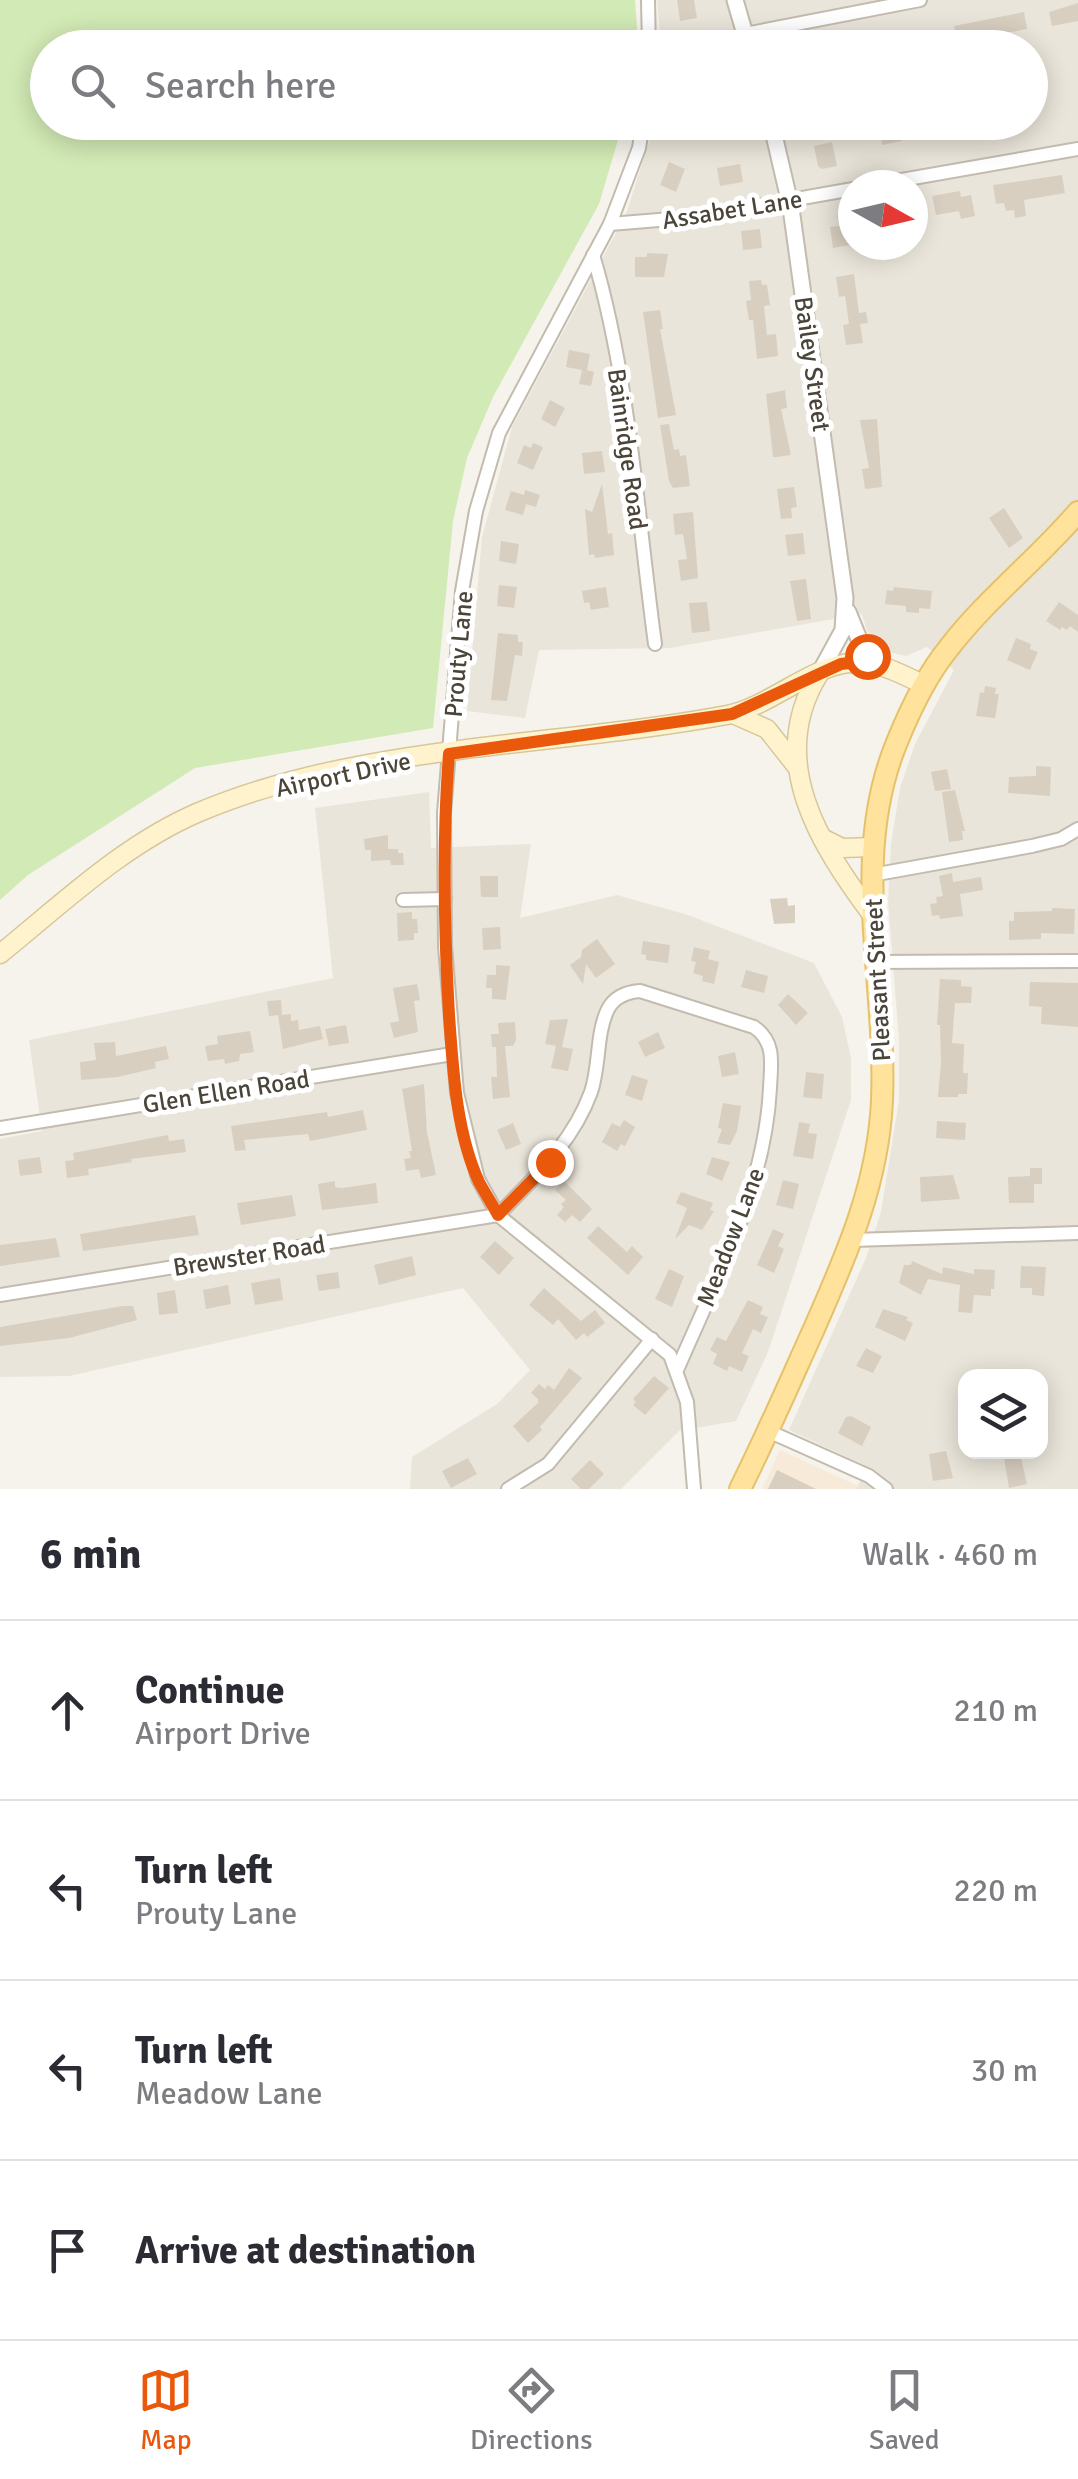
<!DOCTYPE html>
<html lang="en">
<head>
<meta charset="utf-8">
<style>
	body { margin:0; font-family:Signika,sans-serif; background:#f2f2f3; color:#2b2b33 }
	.controls { position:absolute; right:30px; bottom:30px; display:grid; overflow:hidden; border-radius:20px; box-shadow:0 5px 25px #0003 }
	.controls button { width:90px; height:90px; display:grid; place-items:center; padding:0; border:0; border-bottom:2px solid #e1e1e2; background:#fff; color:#2b2b33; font:50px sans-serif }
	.compass { position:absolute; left:838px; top:170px; width:90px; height:90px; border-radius:50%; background:#fff; box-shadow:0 5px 25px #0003; rotate:98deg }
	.stop { position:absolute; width:30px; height:30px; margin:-22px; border:8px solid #ea580c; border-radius:50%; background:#fff }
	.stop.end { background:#ea580c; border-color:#fff; box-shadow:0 2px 10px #0008 }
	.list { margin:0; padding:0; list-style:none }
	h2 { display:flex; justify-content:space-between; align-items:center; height:130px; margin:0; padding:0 40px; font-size:42px }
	h2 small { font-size:32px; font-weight:400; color:#7c7c81 }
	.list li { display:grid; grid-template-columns:65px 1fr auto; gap:30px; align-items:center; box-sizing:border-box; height:180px; padding:0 40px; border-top:2px solid #e1e1e2 }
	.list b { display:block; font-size:38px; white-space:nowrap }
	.list p { margin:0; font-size:32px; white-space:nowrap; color:#7c7c81 }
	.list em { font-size:32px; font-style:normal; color:#7c7c81 }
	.icon { flex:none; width:55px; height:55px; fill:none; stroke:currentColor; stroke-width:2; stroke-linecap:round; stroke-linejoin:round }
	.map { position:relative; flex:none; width:1078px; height:1489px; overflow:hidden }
	.search { position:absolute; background:#fff; box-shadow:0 5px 25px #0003; left:30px; right:30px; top:30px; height:110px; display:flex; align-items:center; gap:25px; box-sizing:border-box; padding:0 35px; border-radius:55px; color:#7c7c81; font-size:38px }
	.sheet { height:850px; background:#fff }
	nav { display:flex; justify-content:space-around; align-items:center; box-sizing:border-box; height:140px; border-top:2px solid #e1e1e2; background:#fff; font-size:28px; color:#7c7c81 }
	nav a { display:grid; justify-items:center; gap:5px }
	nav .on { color:#ea580c }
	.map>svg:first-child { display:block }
	.residential { fill:#eae5da; fill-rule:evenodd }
	.commercial { fill:#f7ead8 }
	.green { fill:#d2eab5 }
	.building { fill:#d8cfc1 }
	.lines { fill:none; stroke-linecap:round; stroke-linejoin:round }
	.minor-casing { stroke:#c2bbae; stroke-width:16 }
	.tertiary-casing { stroke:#c2bbae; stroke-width:19 }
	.secondary-casing { stroke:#d6c79b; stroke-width:21 }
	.primary-casing { stroke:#e6c16a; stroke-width:24 }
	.minor { stroke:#fff; stroke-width:12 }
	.tertiary { stroke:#fff; stroke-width:15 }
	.secondary { stroke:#fff3cd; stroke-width:18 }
	.primary { stroke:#ffe39c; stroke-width:20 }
	.route { stroke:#ea580c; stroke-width:12 }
	.labels { text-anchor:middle; stroke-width:10; stroke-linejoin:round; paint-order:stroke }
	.street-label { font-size:25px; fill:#4b4439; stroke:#fff }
</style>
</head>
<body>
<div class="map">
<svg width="1078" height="1489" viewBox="0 0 1078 1489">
	<rect width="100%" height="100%" fill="#f6f3ec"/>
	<g class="residential">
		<path d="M657,0H1078V1489H856L868,1467L789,1430L866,1258L881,1212L899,1100V1040L888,901L891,844L900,788L915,744L954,670L927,647L906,656L881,650L867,631L862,614L670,648L539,650L525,718L467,711L482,537L512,427L626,214L655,123L1030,122V48L661,47ZM853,185H913V245H853ZM966,1376H1040V1452H966Z"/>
		<polygon points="429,792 431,848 531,844 520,918 617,895 688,915 814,963 842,1017 851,1058 851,1100 768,1352 736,1421 679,1431 621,1489 410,1489 412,1457 497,1404 530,1370 463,1288 69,1376 0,1377 0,1139 42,1131 29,1040 333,978 315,808"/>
	</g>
	<polygon class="commercial" points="780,1450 858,1486 856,1489 762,1489"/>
	<polygon class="green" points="0,0 635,0 638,42 637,48 48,48 48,122 623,123 599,204 493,397 467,458 453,521 433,728 195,768 28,875 0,900"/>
	<g class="building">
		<polygon points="677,0 694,0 697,18 680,21"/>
		<polygon points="1078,3 1078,21 1052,26 1049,12"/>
		<polygon points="1024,12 1027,29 959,42 957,40 954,26"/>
		<polygon points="898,124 902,141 882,145 880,128"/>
		<polygon points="832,142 837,166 822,169 818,166 814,146"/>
		<polygon points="669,162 685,169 676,192 660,185"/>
		<polygon points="740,164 743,182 720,186 717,168"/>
		<polygon points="1062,175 1065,193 1024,200 1026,216 1015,218 1014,210 1006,211 1004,203 996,204 993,185"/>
		<polygon points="960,191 961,197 971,195 975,216 961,219 959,211 936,215 932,196"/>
		<polygon points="853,213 853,225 847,226 850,245 833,248 830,227 839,226 837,215"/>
		<polygon points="760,229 762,248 743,250 741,231"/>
		<polygon points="647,253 668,254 664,277 635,277 635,257 647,257"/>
		<polygon points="854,274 859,313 866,312 868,323 860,324 863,343 846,345 843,325 849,324 845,296 839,297 836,277"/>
		<polygon points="761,280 762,285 767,285 770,305 764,306 767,335 776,334 778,356 757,359 753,320 749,320 746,301 751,300 749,281"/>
		<polygon points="660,310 663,329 660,329 676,415 658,418 643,312"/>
		<polygon points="569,350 590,354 587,370 594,372 591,386 579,384 582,370 566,367"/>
		<polygon points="785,390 787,408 781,409 791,455 777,457 773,457 766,394"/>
		<polygon points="550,400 565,408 555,427 541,419"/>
		<polygon points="877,419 882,487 865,489 862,469 869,468 860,420"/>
		<polygon points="669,424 674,450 679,449 680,456 686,455 690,486 673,488 669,481 660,425"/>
		<polygon points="533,443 543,447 533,470 517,463 524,445 531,448"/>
		<polygon points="602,451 605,472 584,474 582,453"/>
		<polygon points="602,484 608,534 612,533 614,555 595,558 594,554 589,555 585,509 592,512"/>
		<polygon points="794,487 797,507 791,508 792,518 781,519 777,489"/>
		<polygon points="525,490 540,495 536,507 526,504 523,515 505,510 511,491 524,495"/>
		<polygon points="1004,508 1023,538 1009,548 989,518"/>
		<polygon points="693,512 698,578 681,581 678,560 687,559 683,534 675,535 673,514"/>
		<polygon points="803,533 805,554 788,556 785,535"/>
		<polygon points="501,541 519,544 516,564 499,561"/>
		<polygon points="806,579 811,619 797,621 790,581"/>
		<polygon points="499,585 517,587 514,608 497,606"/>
		<polygon points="606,587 609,607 591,610 589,602 584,603 582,591"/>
		<polygon points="894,587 932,591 930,609 919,608 919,613 906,612 906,606 885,604 887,590 893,591"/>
		<polygon points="707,602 710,631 692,633 689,603"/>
		<polygon points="1059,602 1078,615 1078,632 1070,626 1067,630 1062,627 1060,630 1046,621"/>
		<polygon points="498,633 518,635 518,642 523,642 522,656 515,655 507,701 491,700"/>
		<polygon points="1016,638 1031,644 1030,649 1038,652 1030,670 1007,660"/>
		<polygon points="985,686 996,688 995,694 999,694 995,718 976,716 980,692 984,693"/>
		<polygon points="1036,766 1051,767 1050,796 1008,793 1009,777 1036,776"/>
		<polygon points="947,769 951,789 935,791 931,772"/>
		<polygon points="955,790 965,831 962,831 963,840 949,842 942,792"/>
		<polygon points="388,835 388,849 398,849 398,853 403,853 404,865 391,865 390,860 371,861 371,850 365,850 364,839"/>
		<polygon points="952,873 953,882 981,877 983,890 960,894 963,916 940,919 939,915 932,916 930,904 937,903 936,897 943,896 939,876"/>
		<polygon points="480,876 498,876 498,897 481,897"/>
		<polygon points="787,898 788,906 795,905 795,923 774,924 770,899"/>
		<polygon points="1052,908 1075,909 1074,934 1041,933 1041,939 1009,940 1009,921 1014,921 1014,912 1052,911"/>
		<polygon points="412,912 412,919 417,919 418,933 414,933 414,940 398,941 397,913"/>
		<polygon points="500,927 501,949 483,950 482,928"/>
		<polygon points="597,939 615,964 596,978 586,964 583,984 570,965 581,957 582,950"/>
		<polygon points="643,941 670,945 668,963 646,960 646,955 641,954"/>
		<polygon points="694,947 710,951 708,959 719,962 714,984 702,981 703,976 693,973 696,962 691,961"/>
		<polygon points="496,965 510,966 506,1000 492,999 492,988 486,988 487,975 496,975"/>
		<polygon points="746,970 768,976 764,993 741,987"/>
		<polygon points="940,979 961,980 961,986 972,987 971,1003 955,1003 952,1043 964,1044 963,1073 968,1073 967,1094 958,1094 958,1097 938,1097 941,1062 940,1025 937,1025"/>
		<polygon points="1030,982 1078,983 1078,1027 1041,1024 1042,1007 1029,1006"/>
		<polygon points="417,984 420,1000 414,1001 418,1032 394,1038 390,1023 399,1021 393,988"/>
		<polygon points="788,994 808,1013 796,1025 778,1005"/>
		<polygon points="281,1000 282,1015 291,1014 291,1021 298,1020 299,1030 320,1026 323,1039 283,1049 278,1015 269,1016 267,1001"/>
		<polygon points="568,1019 562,1047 573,1049 568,1071 551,1068 556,1046 545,1044 550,1020"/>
		<polygon points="515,1022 516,1040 513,1046 505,1046 510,1097 493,1099 491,1077 497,1077 496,1047 492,1047 491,1034 499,1034 498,1023"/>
		<polygon points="346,1025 349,1043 329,1046 325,1029"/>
		<polygon points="250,1031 254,1052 240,1054 239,1061 225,1064 224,1059 208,1061 205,1046 218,1044 217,1036"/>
		<polygon points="658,1032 665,1048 645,1057 638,1042"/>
		<polygon points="115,1042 116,1056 166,1046 169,1059 155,1062 156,1068 118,1077 81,1080 80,1062 96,1060 94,1043"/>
		<polygon points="735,1052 739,1074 722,1077 718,1056"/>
		<polygon points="806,1072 824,1074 822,1099 803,1097"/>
		<polygon points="632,1075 648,1080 642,1101 625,1095"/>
		<polygon points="424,1084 427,1132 436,1175 421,1178 419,1169 406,1171 404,1159 411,1158 409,1151 412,1151 402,1089"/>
		<polygon points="723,1103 741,1106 737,1131 730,1145 717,1143 722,1129 718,1128"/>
		<polygon points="363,1110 367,1130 310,1141 308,1134 244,1140 246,1150 235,1151 231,1126 327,1112 328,1117"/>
		<polygon points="624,1120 635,1127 625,1146 621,1144 617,1151 602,1142 612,1123 620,1127"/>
		<polygon points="937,1121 966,1123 965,1140 936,1138"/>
		<polygon points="799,1122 810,1124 808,1133 817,1134 813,1159 793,1156"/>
		<polygon points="513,1123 521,1144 506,1150 497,1130"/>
		<polygon points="168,1135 169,1141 184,1139 186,1152 131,1159 132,1162 88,1169 89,1175 67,1178 65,1161 74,1160 73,1153"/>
		<polygon points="40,1157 42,1173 20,1176 18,1160"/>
		<polygon points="712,1157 730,1162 722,1181 706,1174"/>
		<polygon points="1030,1168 1042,1168 1042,1184 1034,1184 1034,1203 1009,1203 1008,1177 1030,1176"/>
		<polygon points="953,1175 960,1199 921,1202 920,1177"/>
		<polygon points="783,1180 799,1184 793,1209 776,1205"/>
		<polygon points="335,1181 335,1187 342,1188 376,1183 378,1203 322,1210 318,1184"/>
		<polygon points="564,1181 592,1209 580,1222 572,1215 565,1222 557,1215 564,1207 561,1204 566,1200 555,1190"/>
		<polygon points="681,1192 713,1203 710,1210 714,1211 702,1230 689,1225 675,1239 687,1208 676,1203"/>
		<polygon points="292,1195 296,1216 241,1225 237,1203"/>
		<polygon points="195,1215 199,1235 83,1251 80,1234"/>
		<polygon points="598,1226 627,1252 632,1246 643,1257 628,1275 587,1238"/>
		<polygon points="773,1229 784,1234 778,1246 784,1249 774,1273 757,1265"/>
		<polygon points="56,1238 60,1257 0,1266 0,1245"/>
		<polygon points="495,1241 514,1258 499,1275 480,1257"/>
		<polygon points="412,1256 416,1275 379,1285 374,1265"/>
		<polygon points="912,1261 942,1274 943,1267 974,1274 974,1269 995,1270 994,1289 991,1289 991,1296 974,1295 972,1313 958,1312 960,1285 928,1279 921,1295 899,1283 904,1265 911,1265"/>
		<polygon points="1021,1266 1046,1267 1044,1296 1032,1295 1032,1288 1020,1288"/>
		<polygon points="669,1269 684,1276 672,1307 655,1299"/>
		<polygon points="338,1272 340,1288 319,1291 316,1275"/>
		<polygon points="280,1278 283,1300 255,1305 251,1283"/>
		<polygon points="228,1285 231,1304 206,1309 203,1290"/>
		<polygon points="544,1288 581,1321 595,1310 605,1323 587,1337 584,1333 576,1340 558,1319 553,1325 529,1305"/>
		<polygon points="175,1290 178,1313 159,1315 157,1293"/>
		<polygon points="748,1300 763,1307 760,1314 768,1317 761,1333 753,1329 742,1353 749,1356 742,1372 729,1366 727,1371 713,1364 717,1354 710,1350 717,1337 726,1341"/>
		<polygon points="123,1306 133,1306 137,1320 69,1338 0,1346 0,1327"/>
		<polygon points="883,1309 908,1317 906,1320 913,1323 905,1341 875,1327"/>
		<polygon points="866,1348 882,1356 873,1373 856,1366"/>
		<polygon points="569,1368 582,1378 540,1427 542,1430 528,1443 513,1426 538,1403 538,1399 531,1393 539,1384 545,1389 548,1385 554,1390"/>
		<polygon points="654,1376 669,1388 645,1415 633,1405 636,1402 633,1399"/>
		<polygon points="851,1416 871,1427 862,1446 838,1433 846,1417"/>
		<polygon points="946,1451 953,1478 933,1481 929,1454"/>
		<polygon points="1020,1454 1027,1484 1009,1488 1004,1458"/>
		<polygon points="468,1458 477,1474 451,1488 442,1471"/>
		<polygon points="590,1460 604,1474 589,1489 581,1489 571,1479"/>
		<polygon points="777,1470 816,1489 768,1489"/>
	</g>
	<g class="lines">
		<defs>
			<g id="minor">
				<polyline points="648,0 649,48"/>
				<polyline points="745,34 920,0"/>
				<polyline points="643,122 639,148 610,224 499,433 476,511 462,591 444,813 445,946 457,1093 478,1179 498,1215 670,1355 687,1402 694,1489"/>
				<polyline points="873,185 1078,149"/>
				<polyline points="610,224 695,217 853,189"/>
				<path d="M593,255C629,375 638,519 655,644"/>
				<polyline points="872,875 1032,846 1061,839 1078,829"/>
				<polyline points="403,900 445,899"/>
				<polyline points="875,962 1078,961"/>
				<polyline points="0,1128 452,1054"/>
				<polyline points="853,1240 1078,1233"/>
				<path d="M0,1295L498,1215C534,1178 573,1142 591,1092C600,1066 596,1033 608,1009C615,996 627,992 640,991L754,1027C776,1042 771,1064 770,1088C765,1189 716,1279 677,1370"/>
				<polyline points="768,1431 869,1476 886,1489"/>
				<polyline points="508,1489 548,1464 652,1339"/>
			</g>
			<g id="tertiary">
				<polyline points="735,0 749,48"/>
				<polyline points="771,122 791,208 845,598 843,630 819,674"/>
				<polyline points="848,612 863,649 881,666"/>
			</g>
			<g id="secondary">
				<path d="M819,674C765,760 820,845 872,915"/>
				<polyline points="733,714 767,729 797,767"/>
				<polyline points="822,838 842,848 873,847"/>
				<path d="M0,954C62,904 123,845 197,813C357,744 556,747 727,715C769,707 814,664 852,663C878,661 902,674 924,685"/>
			</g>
			<path id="primary" d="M740,1489C766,1437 789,1384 813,1331C846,1256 878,1185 882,1101C887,980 849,858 897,742C910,710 926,676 948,649C986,599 1037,560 1078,512"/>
		</defs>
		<use href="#minor" class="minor-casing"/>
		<use href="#tertiary" class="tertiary-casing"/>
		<use href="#secondary" class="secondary-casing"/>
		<use href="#primary" class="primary-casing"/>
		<use href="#minor" class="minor"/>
		<use href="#tertiary" class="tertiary"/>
		<use href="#secondary" class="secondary"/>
		<use href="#primary" class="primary"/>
	</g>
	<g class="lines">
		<path class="route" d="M550,1162L498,1215C492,1204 485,1193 479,1182C456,1132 453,1070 449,1015C444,928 442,841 449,754L732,714L841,664L857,662L882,666L867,656"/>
	</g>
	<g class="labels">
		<g class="street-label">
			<text transform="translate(732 209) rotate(-9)" y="9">Assabet Lane</text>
			<text transform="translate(813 364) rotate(82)" y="9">Bailey Street</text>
			<text transform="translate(628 449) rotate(82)" y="9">Bainridge Road</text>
			<text transform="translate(458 654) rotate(-85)" y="9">Prouty Lane</text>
			<text transform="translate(343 774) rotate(-12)" y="9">Airport Drive</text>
			<text transform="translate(877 980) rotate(-93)" y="9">Pleasant Street</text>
			<text transform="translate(226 1091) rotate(-9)" y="9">Glen Ellen Road</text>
			<text transform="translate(730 1237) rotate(-69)" y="9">Meadow Lane</text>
			<text transform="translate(249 1255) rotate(-9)" y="9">Brewster Road</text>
		</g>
	</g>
</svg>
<div class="controls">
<button><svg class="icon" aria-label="layers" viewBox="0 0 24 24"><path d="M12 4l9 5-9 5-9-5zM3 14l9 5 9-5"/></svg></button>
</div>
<svg class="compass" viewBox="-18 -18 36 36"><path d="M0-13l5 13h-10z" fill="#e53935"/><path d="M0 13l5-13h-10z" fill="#7c7c81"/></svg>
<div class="stop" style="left:867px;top:656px"></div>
<div class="stop end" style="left:550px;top:1162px"></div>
<div class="search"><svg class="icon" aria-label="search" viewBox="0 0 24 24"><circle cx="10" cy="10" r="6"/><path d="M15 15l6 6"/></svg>Search here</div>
</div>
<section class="sheet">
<h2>6 min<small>Walk · 460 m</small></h2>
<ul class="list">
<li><svg class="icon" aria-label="ahead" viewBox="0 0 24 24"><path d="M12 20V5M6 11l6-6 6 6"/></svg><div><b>Continue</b><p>Airport Drive</p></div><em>210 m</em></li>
<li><svg class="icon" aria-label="left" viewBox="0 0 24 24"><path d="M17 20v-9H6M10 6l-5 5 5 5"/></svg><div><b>Turn left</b><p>Prouty Lane</p></div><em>220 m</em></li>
<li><svg class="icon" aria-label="left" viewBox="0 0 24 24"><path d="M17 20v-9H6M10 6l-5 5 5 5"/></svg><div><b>Turn left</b><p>Meadow Lane</p></div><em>30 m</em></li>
<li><svg class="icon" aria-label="arrive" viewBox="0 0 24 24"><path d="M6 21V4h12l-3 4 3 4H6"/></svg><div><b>Arrive at destination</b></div></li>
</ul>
</section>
<nav>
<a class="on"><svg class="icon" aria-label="map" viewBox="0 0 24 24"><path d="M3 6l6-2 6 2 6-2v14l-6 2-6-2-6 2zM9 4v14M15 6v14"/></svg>Map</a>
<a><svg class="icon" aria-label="directions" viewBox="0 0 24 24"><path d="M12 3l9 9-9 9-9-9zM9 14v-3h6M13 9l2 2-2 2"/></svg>Directions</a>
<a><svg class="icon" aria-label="saved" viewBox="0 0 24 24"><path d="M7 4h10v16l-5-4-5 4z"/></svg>Saved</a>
</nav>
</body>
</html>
